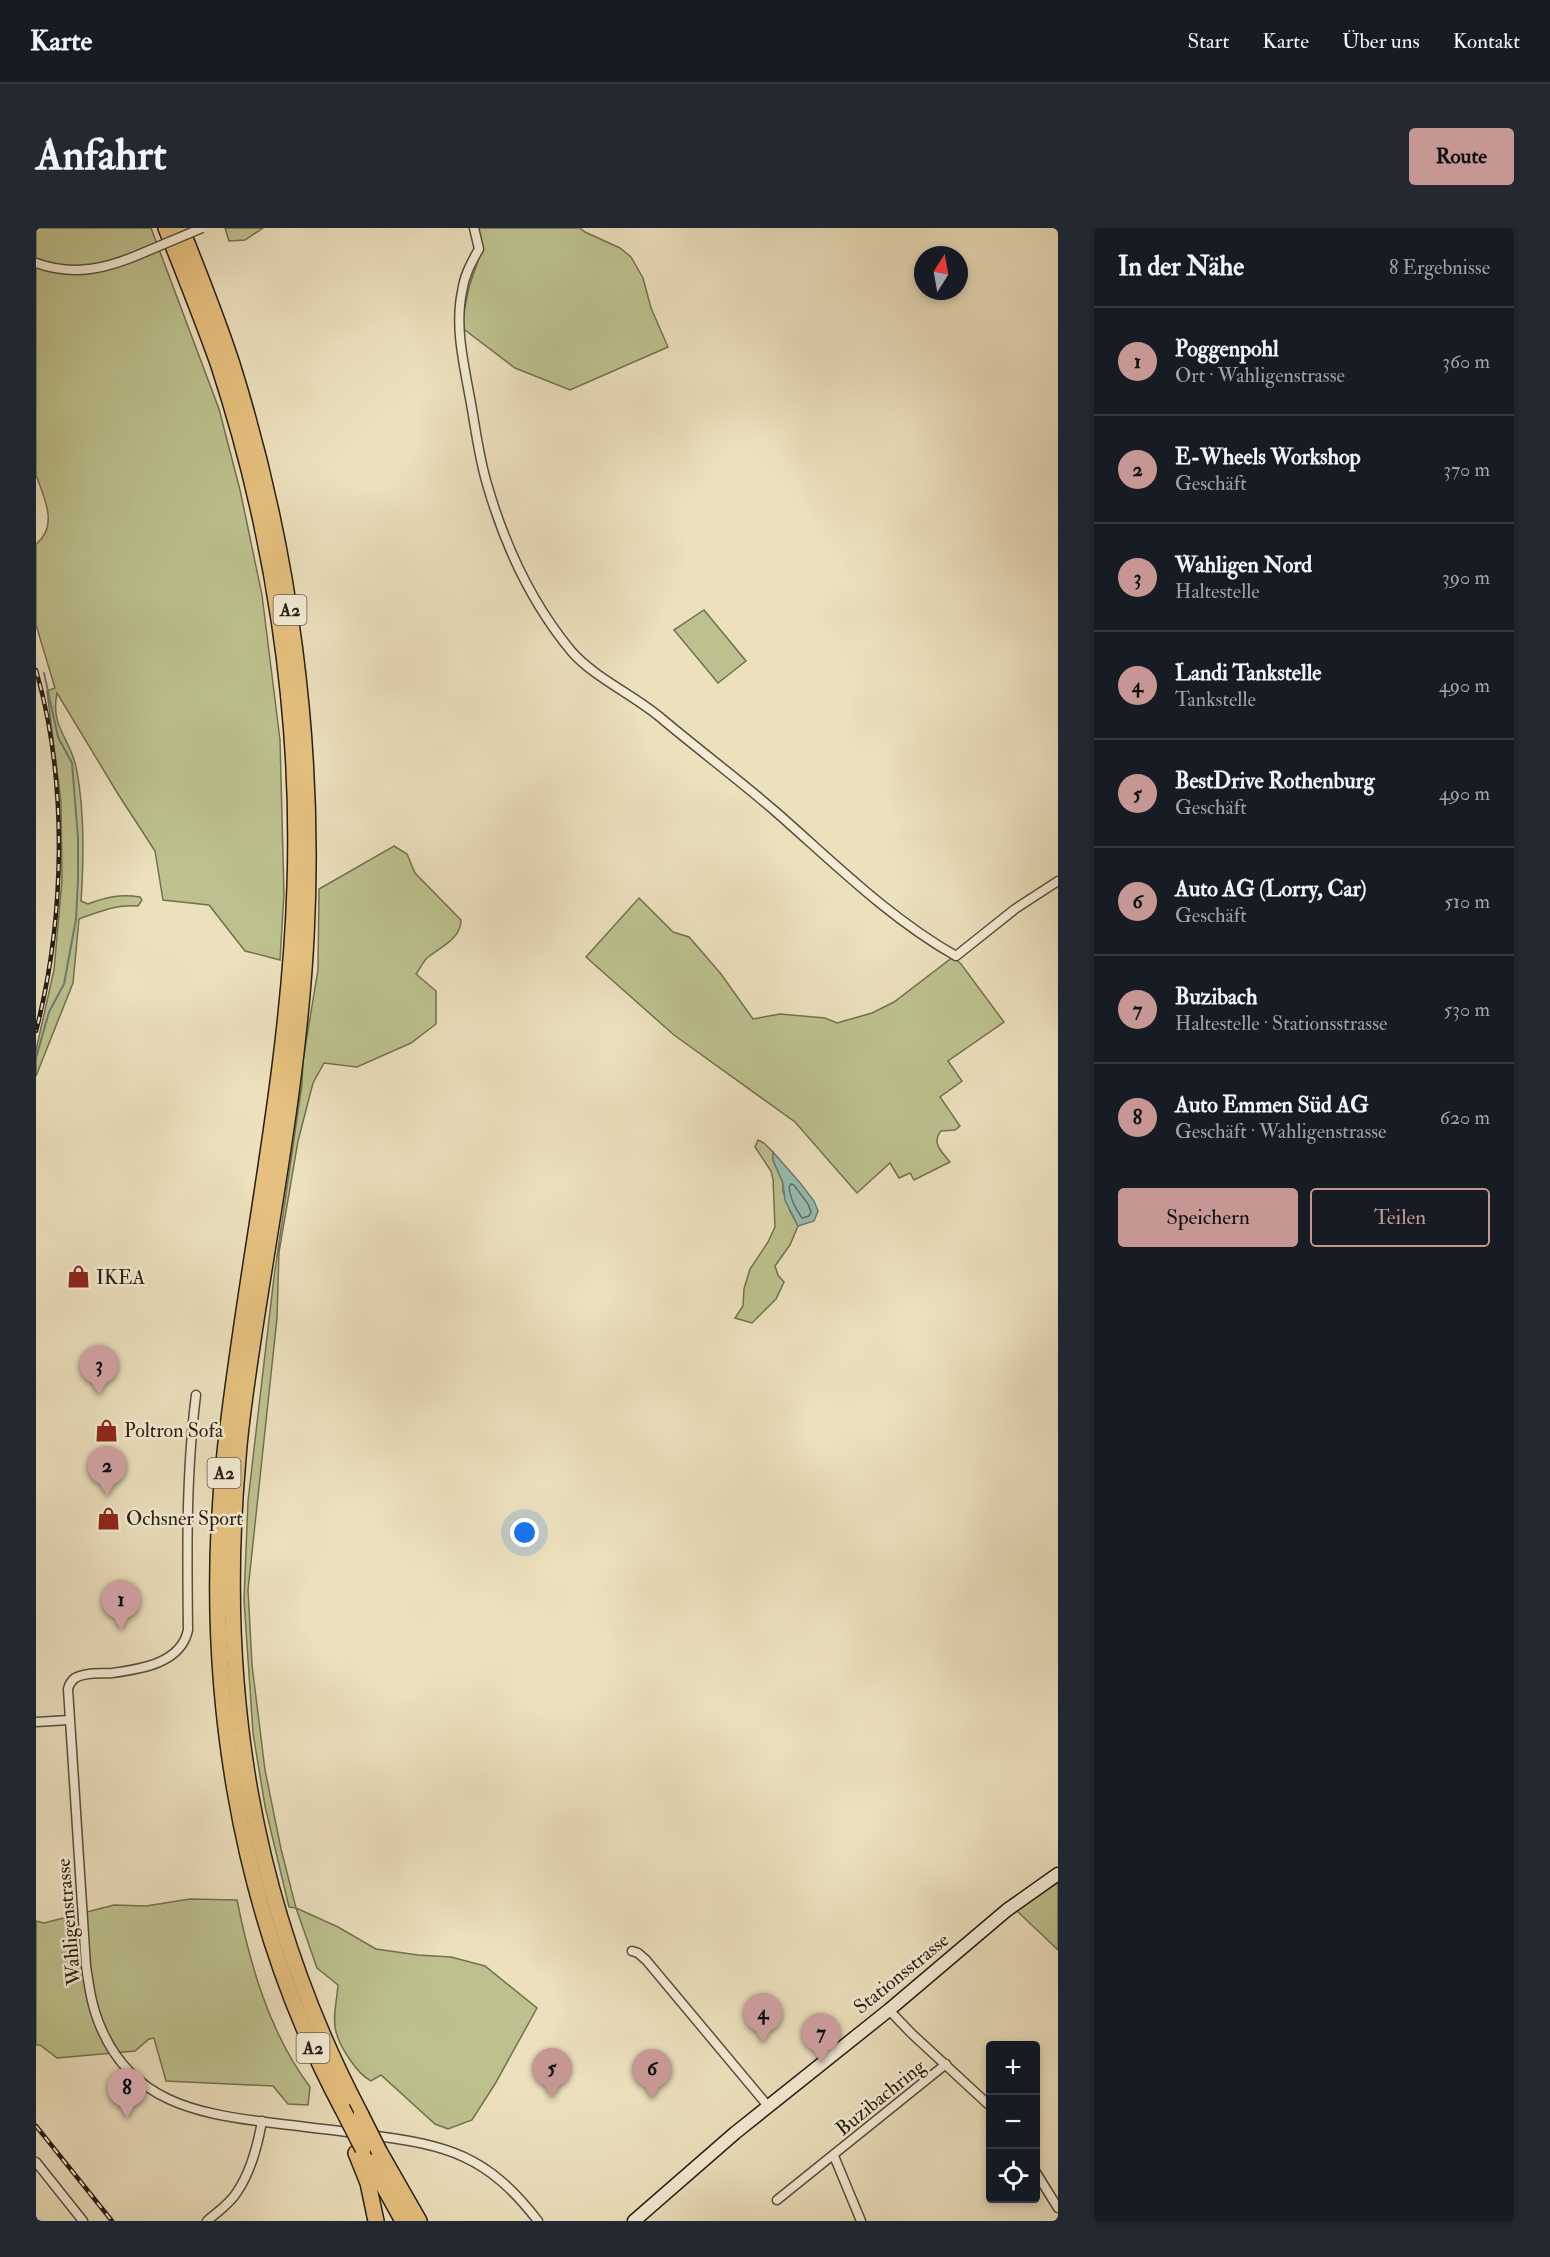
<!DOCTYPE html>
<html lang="de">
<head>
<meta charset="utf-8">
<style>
	body { margin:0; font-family:"IM FELL Double Pica",serif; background:#242831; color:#f1f3f6 }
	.controls { position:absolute; right:18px; bottom:18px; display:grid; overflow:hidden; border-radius:6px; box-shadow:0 3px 9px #0003 }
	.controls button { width:54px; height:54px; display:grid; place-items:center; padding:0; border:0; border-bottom:2px solid #363941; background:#171b24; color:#f1f3f6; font:30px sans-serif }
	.compass { position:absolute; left:878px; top:18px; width:54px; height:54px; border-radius:50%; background:#171b24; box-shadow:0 3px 9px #0003; rotate:11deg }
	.you { position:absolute; left:489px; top:1305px; width:21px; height:21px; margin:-15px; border:4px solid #fff; border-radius:50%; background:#1a73e8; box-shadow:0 0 0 9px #1a73e833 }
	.badge { display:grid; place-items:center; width:39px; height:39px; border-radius:50%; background:#c59692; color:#111; font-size:20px; font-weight:700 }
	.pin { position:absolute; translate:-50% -50px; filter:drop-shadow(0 2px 3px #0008) }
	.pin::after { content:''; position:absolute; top:32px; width:21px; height:18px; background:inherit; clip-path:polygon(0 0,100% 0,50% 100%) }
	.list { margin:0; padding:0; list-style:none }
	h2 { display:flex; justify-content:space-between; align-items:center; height:78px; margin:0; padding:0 24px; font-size:26px }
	h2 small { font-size:20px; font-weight:400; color:#9ea1a6 }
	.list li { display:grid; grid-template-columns:39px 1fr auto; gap:18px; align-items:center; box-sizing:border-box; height:108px; padding:0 24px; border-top:2px solid #363941 }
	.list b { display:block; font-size:22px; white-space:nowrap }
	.list p { margin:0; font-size:20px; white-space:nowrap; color:#9ea1a6 }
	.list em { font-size:20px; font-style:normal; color:#9ea1a6 }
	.actions { display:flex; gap:12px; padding:18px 24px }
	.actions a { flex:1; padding:14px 0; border:2px solid #c59692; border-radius:6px; text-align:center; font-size:21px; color:#c59692 }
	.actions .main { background:#c59692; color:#111 }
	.icon { flex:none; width:33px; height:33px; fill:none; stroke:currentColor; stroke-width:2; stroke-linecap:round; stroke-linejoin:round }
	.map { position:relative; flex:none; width:1022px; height:1993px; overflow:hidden; border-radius:6px }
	header { display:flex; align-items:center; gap:36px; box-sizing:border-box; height:84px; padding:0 30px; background:#171b24; border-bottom:2px solid #363941 }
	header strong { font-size:28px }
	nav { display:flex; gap:33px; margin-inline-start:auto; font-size:21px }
	.intro { display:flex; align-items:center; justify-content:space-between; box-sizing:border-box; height:144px; padding:0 36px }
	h1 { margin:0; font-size:42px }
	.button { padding:15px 27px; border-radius:6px; background:#c59692; color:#111; font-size:21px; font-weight:700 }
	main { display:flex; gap:36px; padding:0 36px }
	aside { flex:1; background:#171b24; border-radius:6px; box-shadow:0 3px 9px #0003 }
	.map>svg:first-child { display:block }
	.green { fill:#bdc18e; stroke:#727051; stroke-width:1.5 }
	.water { fill:#99bdb3; stroke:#6b7d73; stroke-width:1.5 }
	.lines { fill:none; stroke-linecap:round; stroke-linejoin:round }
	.shore { stroke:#606e64; stroke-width:1.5 }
	.stream { stroke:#6b7d73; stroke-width:2 }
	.street-casing { stroke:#584e3e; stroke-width:11 }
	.secondary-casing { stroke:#261e14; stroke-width:15 }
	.highway-casing { stroke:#261e14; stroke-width:18 }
	.street { stroke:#f3ebd4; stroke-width:8 }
	.secondary { stroke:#f3ebd4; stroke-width:12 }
	.highway { stroke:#e6c07e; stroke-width:15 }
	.rail-casing { stroke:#261e14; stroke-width:4.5 }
	.rail { stroke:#f3ebd4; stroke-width:2; stroke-dasharray:7; stroke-linecap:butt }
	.street-bridge-casing { stroke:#584e3e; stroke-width:11; stroke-linecap:butt }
	.highway-bridge-casing { stroke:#261e14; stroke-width:18; stroke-linecap:butt }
	.street-bridge { stroke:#f3ebd4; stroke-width:8 }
	.highway-bridge { stroke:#e6c07e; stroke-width:15 }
	.labels { text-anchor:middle; stroke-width:5; stroke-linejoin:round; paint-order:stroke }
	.shield { fill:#f3ebd4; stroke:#645c4e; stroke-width:1.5 }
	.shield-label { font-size:18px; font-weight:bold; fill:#261e14 }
	.poi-label { font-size:20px; fill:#261e14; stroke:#f3ebd4; text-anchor:start }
	.street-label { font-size:20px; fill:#261e14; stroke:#f3ebd4 }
</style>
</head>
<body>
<header>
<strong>Karte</strong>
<nav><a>Start</a><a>Karte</a><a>Über uns</a><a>Kontakt</a></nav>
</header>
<div class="intro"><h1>Anfahrt</h1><a class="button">Route</a></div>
<main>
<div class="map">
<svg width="1022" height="1993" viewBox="0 0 1022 1993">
	<rect width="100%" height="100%" fill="#ece0bd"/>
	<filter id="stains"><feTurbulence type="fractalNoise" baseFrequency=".00333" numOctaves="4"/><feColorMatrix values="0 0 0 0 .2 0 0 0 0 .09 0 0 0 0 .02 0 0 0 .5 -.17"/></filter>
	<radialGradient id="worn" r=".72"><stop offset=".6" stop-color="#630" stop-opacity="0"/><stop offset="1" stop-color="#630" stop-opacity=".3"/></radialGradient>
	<g class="green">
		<path d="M0,0H115L183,181L204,262L226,367L244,512L248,666L244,732L209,723L173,677L127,672L119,623L82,566L21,465C14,499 34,510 40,539C49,583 48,629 45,673L52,676C70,669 84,666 104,669L106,672L102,678C80,676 63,684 43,691L37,755L0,848V822L18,742L26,652L25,574L11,463L19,460L0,397V316C23,298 8,269 0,247Z"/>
		<polygon points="189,0 227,0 209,12 193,13"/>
		<polygon points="441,0 544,0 549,4 584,20 595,29 607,50 615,80 632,119 534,162 479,140 425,99 433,59 445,24"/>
		<polygon points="668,382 710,433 682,455 638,402"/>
		<path d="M358,618L371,626L379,645L425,692C425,711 404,719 391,730C387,734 384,741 380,746L400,763V796L375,815L321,839L288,835L277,855L262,913L243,1024L241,1090L212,1362L216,1437L229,1542L245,1621L260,1680L302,1699L340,1721L382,1727L415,1729L449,1738L501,1780L459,1856L436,1892L412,1901L399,1896L345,1847L335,1853C321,1846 304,1819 300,1804C296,1790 301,1772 302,1757L281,1740L260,1680L253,1679L229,1578L217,1505L208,1372L212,1273L238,1049L266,856L267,832L282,742L283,661Z"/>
		<path d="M603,670L637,704L653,709L685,746L717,791L744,786L789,790L801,795L836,785L858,774L917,729L925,736L968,794L912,833L926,853L904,869L924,898L919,902L905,903C895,915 906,924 914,934L878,952L874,945L863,950L854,935L821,965L759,894L638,807L550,729Z"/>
		<polygon points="722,912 728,915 737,924 737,932 747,955 747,963 754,983 762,998 754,1017 739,1038 742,1047 748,1054 740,1071 716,1095 699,1090 707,1078 708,1061 714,1041 732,1014 739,999 737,951 735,943 719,919"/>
		<polygon points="1022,1653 1022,1722 981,1683"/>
		<path d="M154,1671L201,1672C214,1737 234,1806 274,1859L272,1877L252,1876L237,1858L130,1853L118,1810L113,1811L99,1823L21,1830L4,1817H0V1693L8,1695L78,1677L110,1678Z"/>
	</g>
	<polygon class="water" points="737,924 765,956 778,973 782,983 778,993 762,998 749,972 747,955 737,932"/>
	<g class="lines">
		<path class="shore" d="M755,956L758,957L772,976L775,984L773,988L766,990C759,980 754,971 753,959Z"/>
		<polyline class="stream" points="0,830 13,784 28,756 40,691 42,651 42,610 36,535 22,509 8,445"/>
		<defs>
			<g id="street">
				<path d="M438,0L443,21C435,35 428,48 426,64C419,97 427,132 433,165C439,195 442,226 451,256C468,315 496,376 536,424C559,450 598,467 625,490C663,522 702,551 740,584C797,634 853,690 920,728L979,681L1022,653"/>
				<path d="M0,35C39,49 73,40 109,24"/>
				<path d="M160,1167C150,1245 151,1324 152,1402C145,1435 106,1441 76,1445C65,1446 49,1444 39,1450C35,1453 33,1457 32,1461L50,1738C53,1759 56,1780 65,1800C96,1873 159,1885 229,1894C260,1898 290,1901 320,1905"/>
				<polyline points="0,1494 33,1492"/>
				<polyline points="596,1723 602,1725 610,1732 732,1878"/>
				<polyline points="853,1782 875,1805 954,1878"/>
				<path d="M333,1907C412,1917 451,1927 502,1993"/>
				<polyline points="798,1928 825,1993"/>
				<polyline points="0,1934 47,1993"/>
				<polyline points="999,1943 1022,1980"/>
				<polyline points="741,1972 910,1836"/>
				<path d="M171,1993C181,1984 194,1976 201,1964C214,1945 222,1916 226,1893"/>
			</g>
			<polyline id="secondary" points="598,1993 699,1905 853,1782 971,1682 1022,1646"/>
			<g id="highway">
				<path d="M130,0C148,45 166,90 182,135C237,302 265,483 259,659C253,849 210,1035 189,1224C165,1447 200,1681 306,1880"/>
				<path d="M145,0C163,45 181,90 196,136C254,321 280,516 270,710C263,843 238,974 218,1105C212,1146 205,1188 202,1230C181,1462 216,1680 325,1887"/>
				<polyline points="327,1921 367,1993"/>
				<polyline points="343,1923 383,1993"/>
				<polyline points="320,1925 332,1955 340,1993"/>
			</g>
		</defs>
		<use href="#street" class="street-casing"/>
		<use href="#secondary" class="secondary-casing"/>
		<use href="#highway" class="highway-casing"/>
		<use href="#street" class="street"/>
		<use href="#secondary" class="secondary"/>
		<use href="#highway" class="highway"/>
		<defs>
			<g id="rail">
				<path d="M0,442C32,553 29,691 0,803"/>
				<polyline points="0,1898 76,1993"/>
			</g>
		</defs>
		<use href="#rail" class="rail-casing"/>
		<use href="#rail" class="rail"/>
		<defs>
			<polyline id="street-bridge" points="109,24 166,0"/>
			<g id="highway-bridge">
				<polyline points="306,1880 327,1921"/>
				<polyline points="325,1887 343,1923"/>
			</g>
		</defs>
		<use href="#street-bridge" class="street-bridge-casing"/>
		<use href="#highway-bridge" class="highway-bridge-casing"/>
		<use href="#street-bridge" class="street-bridge"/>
		<use href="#highway-bridge" class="highway-bridge"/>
	</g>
	<defs>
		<symbol id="shop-bare" viewBox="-9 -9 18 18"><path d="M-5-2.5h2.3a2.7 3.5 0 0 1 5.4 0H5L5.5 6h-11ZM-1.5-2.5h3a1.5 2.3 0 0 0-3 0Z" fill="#8f2418" stroke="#f3ebd4" stroke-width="2.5" paint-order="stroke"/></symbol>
	</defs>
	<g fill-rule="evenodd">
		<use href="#shop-bare" x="26" y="1032" width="33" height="33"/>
		<use href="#shop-bare" x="54" y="1186" width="33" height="33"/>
		<use href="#shop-bare" x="56" y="1274" width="33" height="33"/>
	</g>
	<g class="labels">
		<g class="shield">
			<rect x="237.5" y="367" width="33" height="30" rx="4.5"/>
			<rect x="171.5" y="1230" width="33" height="30" rx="4.5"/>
			<rect x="260.5" y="1805" width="33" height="30" rx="4.5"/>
		</g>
		<g class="shield-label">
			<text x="254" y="388">A2</text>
			<text x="188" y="1251">A2</text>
			<text x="277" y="1826">A2</text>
		</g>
		<g class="poi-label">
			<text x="60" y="1056">IKEA</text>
			<text x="88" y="1209">Poltron Sofa</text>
			<text x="90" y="1297">Ochsner Sport</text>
		</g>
		<g class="street-label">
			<text transform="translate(32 1694) rotate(-95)" y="7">Wahligenstrasse</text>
			<text transform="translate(865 1745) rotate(-39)" y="7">Stationsstrasse</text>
			<text transform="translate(844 1869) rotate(-39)" y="7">Buzibachring</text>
		</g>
	</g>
	<rect width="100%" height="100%" filter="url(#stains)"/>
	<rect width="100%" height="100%" fill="url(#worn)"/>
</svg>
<div class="controls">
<button>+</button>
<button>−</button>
<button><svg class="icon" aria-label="locate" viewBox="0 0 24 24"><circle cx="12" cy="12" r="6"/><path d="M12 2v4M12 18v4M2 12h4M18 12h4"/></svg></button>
</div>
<svg class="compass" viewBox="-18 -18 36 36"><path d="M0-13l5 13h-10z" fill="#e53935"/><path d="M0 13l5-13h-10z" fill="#9ea1a6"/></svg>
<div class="you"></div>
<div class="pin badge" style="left:85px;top:1402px">1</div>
<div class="pin badge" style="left:71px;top:1268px">2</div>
<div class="pin badge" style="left:63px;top:1167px">3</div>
<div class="pin badge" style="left:727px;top:1815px">4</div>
<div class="pin badge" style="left:516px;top:1870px">5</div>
<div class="pin badge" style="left:616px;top:1871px">6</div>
<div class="pin badge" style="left:785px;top:1835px">7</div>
<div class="pin badge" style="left:91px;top:1890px">8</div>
</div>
<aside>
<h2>In der Nähe<small>8 Ergebnisse</small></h2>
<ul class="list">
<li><span class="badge">1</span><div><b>Poggenpohl</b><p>Ort · Wahligenstrasse</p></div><em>360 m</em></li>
<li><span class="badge">2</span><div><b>E-Wheels Workshop</b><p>Geschäft</p></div><em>370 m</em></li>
<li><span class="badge">3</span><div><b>Wahligen Nord</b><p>Haltestelle</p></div><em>390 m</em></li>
<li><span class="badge">4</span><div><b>Landi Tankstelle</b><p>Tankstelle</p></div><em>490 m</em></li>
<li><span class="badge">5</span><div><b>BestDrive Rothenburg</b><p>Geschäft</p></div><em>490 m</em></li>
<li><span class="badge">6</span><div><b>Auto AG (Lorry, Car)</b><p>Geschäft</p></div><em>510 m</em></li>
<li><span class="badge">7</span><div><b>Buzibach</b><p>Haltestelle · Stationsstrasse</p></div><em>530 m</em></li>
<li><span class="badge">8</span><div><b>Auto Emmen Süd AG</b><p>Geschäft · Wahligenstrasse</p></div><em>620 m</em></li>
</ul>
<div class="actions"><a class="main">Speichern</a><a>Teilen</a></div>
</aside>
</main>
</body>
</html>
